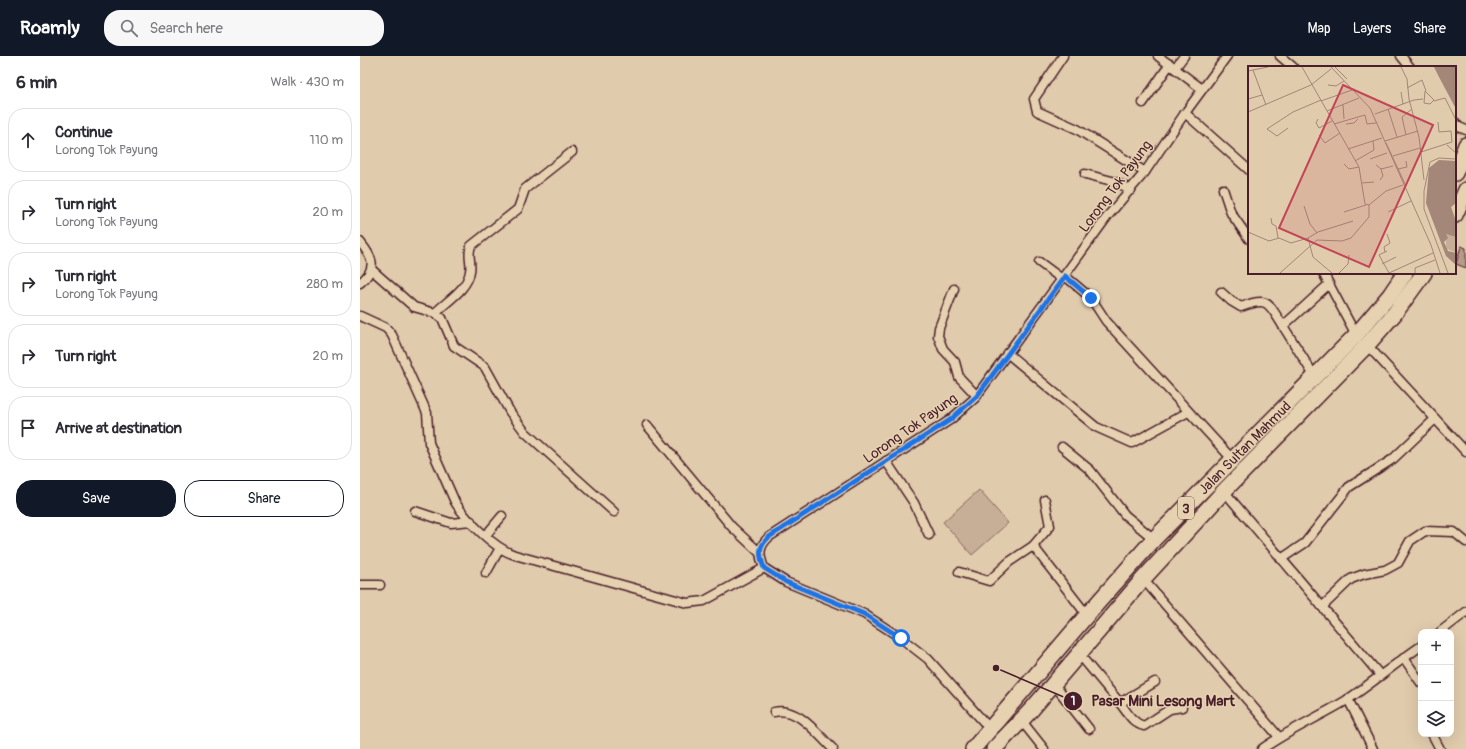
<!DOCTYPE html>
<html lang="en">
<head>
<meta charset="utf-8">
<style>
	body { margin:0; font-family:Pangolin,sans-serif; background:#f7f7f7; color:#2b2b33 }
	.controls { position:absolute; right:12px; bottom:12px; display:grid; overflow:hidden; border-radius:8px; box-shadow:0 4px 16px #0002 }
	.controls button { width:36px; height:36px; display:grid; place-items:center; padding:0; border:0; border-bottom:1px solid #e1e1e2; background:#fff; color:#2b2b33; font:20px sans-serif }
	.stop { position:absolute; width:12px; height:12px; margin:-9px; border:3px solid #1a73e8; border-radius:50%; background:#fff }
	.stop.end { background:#1a73e8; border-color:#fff; box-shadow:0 1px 4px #0008 }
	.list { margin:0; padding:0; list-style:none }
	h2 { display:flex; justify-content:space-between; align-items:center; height:52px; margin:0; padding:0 16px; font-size:17px }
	h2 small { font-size:13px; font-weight:400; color:#7c7c81 }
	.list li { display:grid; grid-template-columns:26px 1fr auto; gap:12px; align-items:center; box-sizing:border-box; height:64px; margin:0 8px 8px; padding:0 8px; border:1px solid #e1e1e2; border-radius:16px }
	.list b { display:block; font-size:15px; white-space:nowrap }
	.list p { margin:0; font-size:13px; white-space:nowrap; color:#7c7c81 }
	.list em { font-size:13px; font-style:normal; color:#7c7c81 }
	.actions { display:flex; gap:8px; padding:12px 16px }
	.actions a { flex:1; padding:9px 0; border:1px solid #111827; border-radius:16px; text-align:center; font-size:14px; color:#111827 }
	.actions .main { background:#111827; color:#fff }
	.icon { flex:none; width:22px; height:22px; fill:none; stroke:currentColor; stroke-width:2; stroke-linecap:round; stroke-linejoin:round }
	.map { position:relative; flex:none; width:1106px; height:693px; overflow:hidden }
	header { display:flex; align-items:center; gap:24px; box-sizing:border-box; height:56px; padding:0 20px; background:#111827; color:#fff }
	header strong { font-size:19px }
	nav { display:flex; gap:22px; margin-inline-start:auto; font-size:14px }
	.search { width:280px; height:36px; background:#f7f7f7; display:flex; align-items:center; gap:10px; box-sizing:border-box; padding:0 14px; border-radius:16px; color:#7c7c81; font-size:15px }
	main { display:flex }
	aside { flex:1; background:#fff }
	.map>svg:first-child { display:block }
	.green { fill:#c7ae96; stroke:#886660 }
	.building { fill:#b79a88; stroke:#4a1f2b }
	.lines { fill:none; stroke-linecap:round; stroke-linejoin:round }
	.street-casing { stroke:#4a1f2b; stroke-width:11 }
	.highway-casing { stroke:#4a1f2b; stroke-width:18 }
	.street { stroke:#e6d2b1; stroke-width:8 }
	.highway { stroke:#e6d2b1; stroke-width:15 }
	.route { stroke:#1a73e8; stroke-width:5 }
	.labels { text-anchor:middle; stroke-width:3; stroke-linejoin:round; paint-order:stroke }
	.shield { fill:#e6d2b1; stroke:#795553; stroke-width:1 }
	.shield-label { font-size:13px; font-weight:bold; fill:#4a1f2b }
	.street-label { font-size:14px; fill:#4a1f2b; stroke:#e6d2b1 }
	.inset-road { fill:none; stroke:#a48678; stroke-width:1 }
	.view { fill:#c44556; fill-opacity:0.15; stroke:#c44556; stroke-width:2 }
	.inset-edge { fill:none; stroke:#4a1f2b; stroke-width:2 }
	.leader { fill:none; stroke:#4a1f2b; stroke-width:1.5 }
	.callout-dot { fill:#4a1f2b; stroke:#e6d2b1; stroke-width:1.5 }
	.mark-label { font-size:12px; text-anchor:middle; font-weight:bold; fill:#fff }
	.callout-label { font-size:15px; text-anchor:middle; font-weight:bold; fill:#4a1f2b; stroke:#e6d2b1; stroke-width:3; stroke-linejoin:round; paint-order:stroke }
</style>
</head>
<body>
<header>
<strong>Roamly</strong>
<div class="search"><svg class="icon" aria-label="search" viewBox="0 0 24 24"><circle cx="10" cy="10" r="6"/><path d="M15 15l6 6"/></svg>Search here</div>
<nav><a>Map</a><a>Layers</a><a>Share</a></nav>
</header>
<main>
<aside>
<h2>6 min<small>Walk · 430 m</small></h2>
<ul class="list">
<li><svg class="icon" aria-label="ahead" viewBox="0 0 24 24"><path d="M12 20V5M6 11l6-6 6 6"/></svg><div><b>Continue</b><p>Lorong Tok Payung</p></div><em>110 m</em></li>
<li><svg class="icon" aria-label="right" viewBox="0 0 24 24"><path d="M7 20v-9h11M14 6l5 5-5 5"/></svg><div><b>Turn right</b><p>Lorong Tok Payung</p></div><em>20 m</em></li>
<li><svg class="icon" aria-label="right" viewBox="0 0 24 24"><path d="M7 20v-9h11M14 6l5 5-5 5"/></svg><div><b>Turn right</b><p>Lorong Tok Payung</p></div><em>280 m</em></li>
<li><svg class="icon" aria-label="right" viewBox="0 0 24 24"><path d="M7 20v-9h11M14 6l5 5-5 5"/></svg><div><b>Turn right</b></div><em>20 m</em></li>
<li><svg class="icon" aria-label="arrive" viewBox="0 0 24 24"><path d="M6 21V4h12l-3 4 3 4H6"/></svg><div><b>Arrive at destination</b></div></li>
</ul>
<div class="actions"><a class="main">Save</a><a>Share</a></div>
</aside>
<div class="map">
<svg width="1106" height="693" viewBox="0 0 1106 693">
	<rect width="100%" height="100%" fill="#e0cbac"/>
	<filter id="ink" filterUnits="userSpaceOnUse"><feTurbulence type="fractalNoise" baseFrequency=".025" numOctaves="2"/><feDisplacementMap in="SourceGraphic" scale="8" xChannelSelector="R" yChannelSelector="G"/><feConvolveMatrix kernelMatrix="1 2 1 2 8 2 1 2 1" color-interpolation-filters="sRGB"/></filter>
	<g filter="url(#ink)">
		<polygon class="green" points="619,434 648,467 612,499 583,466"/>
		<polygon class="building" points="1101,190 1106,192 1106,212 1096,208"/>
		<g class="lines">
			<defs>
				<g id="street">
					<polyline points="703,0 674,43 677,55 717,73 785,116"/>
					<polyline points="798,0 842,33"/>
					<polyline points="920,0 933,11"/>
					<polyline points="1041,0 1050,11"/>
					<polyline points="815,12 824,0"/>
					<polyline points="783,47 810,8"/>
					<polyline points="825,57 889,114"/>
					<polyline points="1095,66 1099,71 1106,74"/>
					<polyline points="725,118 756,126 771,134"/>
					<polyline points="863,133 871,157 889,183"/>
					<path d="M0,186C13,202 18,212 0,227"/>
					<polyline points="679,206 702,223"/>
					<polyline points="12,214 54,251 75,257 82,262 94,290 125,311 150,356 165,376 254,456"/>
					<polyline points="705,220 731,242 746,265 873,404"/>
					<polyline points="969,228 996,279"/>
					<polyline points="594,233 579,272 578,280 583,293 595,306 599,321 617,340"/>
					<path d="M861,236L871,245L881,251C909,240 908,247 923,270"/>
					<path d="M75,257C87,245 108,233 110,215C112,207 107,198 111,190L158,153L165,133L212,96"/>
					<path d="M0,260L26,272L32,279L67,357L69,387L95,446C106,464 135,493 155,499L327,547L344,545L404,512"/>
					<polyline points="1007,289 1106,396"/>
					<polyline points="647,297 736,371 772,387 828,356"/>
					<polyline points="955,321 923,270 969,228 963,217"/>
					<polyline points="287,369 372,471 399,496"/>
					<polyline points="702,391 730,414 765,459 794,483"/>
					<polyline points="526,405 554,447 569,479"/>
					<polyline points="864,435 1020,619"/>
					<polyline points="685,444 690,470 673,490 727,559"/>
					<polyline points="55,455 91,467 111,465"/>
					<polyline points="126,479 142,460"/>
					<polyline points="921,503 945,487 989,431 1033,403 1075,363"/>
					<polyline points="599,516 629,525 649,506 673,490"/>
					<polyline points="126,517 140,492"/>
					<polyline points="783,523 919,681"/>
					<polyline points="0,529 20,529"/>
					<polyline points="962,551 991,523 1004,518 1025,514 1038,507 1050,485 1065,475 1094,476 1106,486"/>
					<polyline points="1080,576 1106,556"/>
					<polyline points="719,598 760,647 795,626"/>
					<polyline points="1044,602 1061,627"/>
					<polyline points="693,627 729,673"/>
					<polyline points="988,643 1013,693"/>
					<path d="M760,647C767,656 773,668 784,670L810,653L822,651"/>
					<path d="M414,656C438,650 457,678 473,693"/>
					<polyline points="661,664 684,693"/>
					<path d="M630,673L568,603L541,582L504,558L426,526L404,512C399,499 398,491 409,481L590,364L615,342L747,161L785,116L825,57L867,0"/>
					<polyline points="1072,678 1080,693"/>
					<path d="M902,693C929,674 959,661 987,644C1012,627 1036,607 1061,590"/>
				</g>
				<g id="highway">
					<polyline points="1095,117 1106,89"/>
					<polyline points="1095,159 1106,134"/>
					<path id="s1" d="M613,693L727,559L794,483L996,279L1030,239L1045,217"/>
					<polyline points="634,693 672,653 783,523 864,435 1007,289 1035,257 1064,217"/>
				</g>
			</defs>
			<use href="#street" class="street-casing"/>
			<use href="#highway" class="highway-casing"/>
			<use href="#street" class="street"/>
			<use href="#highway" class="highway"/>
		</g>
	</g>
	<g class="lines" filter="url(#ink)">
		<path class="route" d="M541,582L504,558L426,526L404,512C399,498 398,491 409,481L590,364L617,340L705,220L731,242"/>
	</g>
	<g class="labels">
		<rect class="shield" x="818" y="441" width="16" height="22" rx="3"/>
		<g class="shield-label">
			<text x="826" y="457">3</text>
		</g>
		<g class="street-label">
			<text transform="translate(755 130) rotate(-53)" y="5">Lorong Tok Payung</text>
			<text transform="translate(550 372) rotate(-35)" y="5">Lorong Tok Payung</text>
			<text dy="5" stroke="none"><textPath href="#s1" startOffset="406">Jalan Sultan Mahmud</textPath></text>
		</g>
	</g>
	<g transform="translate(888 10)">
		<rect width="208" height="208" fill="#e0cbac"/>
		<path d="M198,168L208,171V187L198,182Z" fill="#c7ae96"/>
		<path d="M186,1H208V43L191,11ZM191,94L208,95V137L203,141L208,155V171L198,168L200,172L196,176L200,185L208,187V199L198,190L178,137L181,102Z" fill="#a48779"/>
		<path class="inset-road" d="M54,1L111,101L117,138L121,139L138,125L155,119M83,1L122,42L183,179L192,207M87,1L99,13M153,1L159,13L161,33L171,71L176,114M5,4L18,39M0,5L20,1M80,19L88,20L96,15M159,22L174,14L178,25M177,25L186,34L182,38L176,37ZM153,26L155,38M0,33L14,29M73,35L104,24M186,35L197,32L208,54M95,39L96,53M140,43L149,71M79,45L111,32M0,46L63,19L83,3M127,48L166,34L175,33M70,53L68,57L71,62L84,55M86,58L117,49L119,58L128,57M98,58L106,57L110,53M40,62L29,70L19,63L45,46L73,34M71,69L77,77L92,67M158,69L154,51L164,43M137,75L170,65M138,77L158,120M199,79L208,87M100,83L134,72M173,86L204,76L203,65L191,66L190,56M145,90L172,82M122,93L139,87M107,95L126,84L125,75M96,98L101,103L111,101M128,99L133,103L145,100M150,103L159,101L158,95M132,114L135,110L133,103M114,117L126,116M56,140L62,158L69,167M96,146L118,139M140,146L163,135M23,152L24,158L28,160L30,172M0,166L21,175L31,172L43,177L60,172L65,191L84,207M60,172L70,166L105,155M139,185L131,189L141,207M137,186L136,181L142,177L139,168M134,198L148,191M32,207L69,174L94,175L103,172L121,151V139M91,207L100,198L101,189M141,207L185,187M167,207V202L187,194M200,207L176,143V125L182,96L191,92L208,93"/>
		<path class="view" d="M95,19L185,59L121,201L31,162Z"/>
		<rect width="208" height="208" class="inset-edge"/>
	</g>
	<path class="leader" d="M636 612L713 645"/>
	<g class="callout-dot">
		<circle cx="636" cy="612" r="4"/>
		<circle cx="713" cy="645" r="10"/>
	</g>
	<g class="mark-label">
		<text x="713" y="649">1</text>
	</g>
	<g class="callout-label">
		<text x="803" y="650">Pasar Mini Lesong Mart</text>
	</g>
</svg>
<div class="controls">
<button>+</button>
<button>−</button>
<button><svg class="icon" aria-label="layers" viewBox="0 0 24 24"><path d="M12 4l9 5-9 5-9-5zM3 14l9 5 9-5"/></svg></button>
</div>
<div class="stop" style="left:541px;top:582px"></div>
<div class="stop end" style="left:731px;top:242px"></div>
</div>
</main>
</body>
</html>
